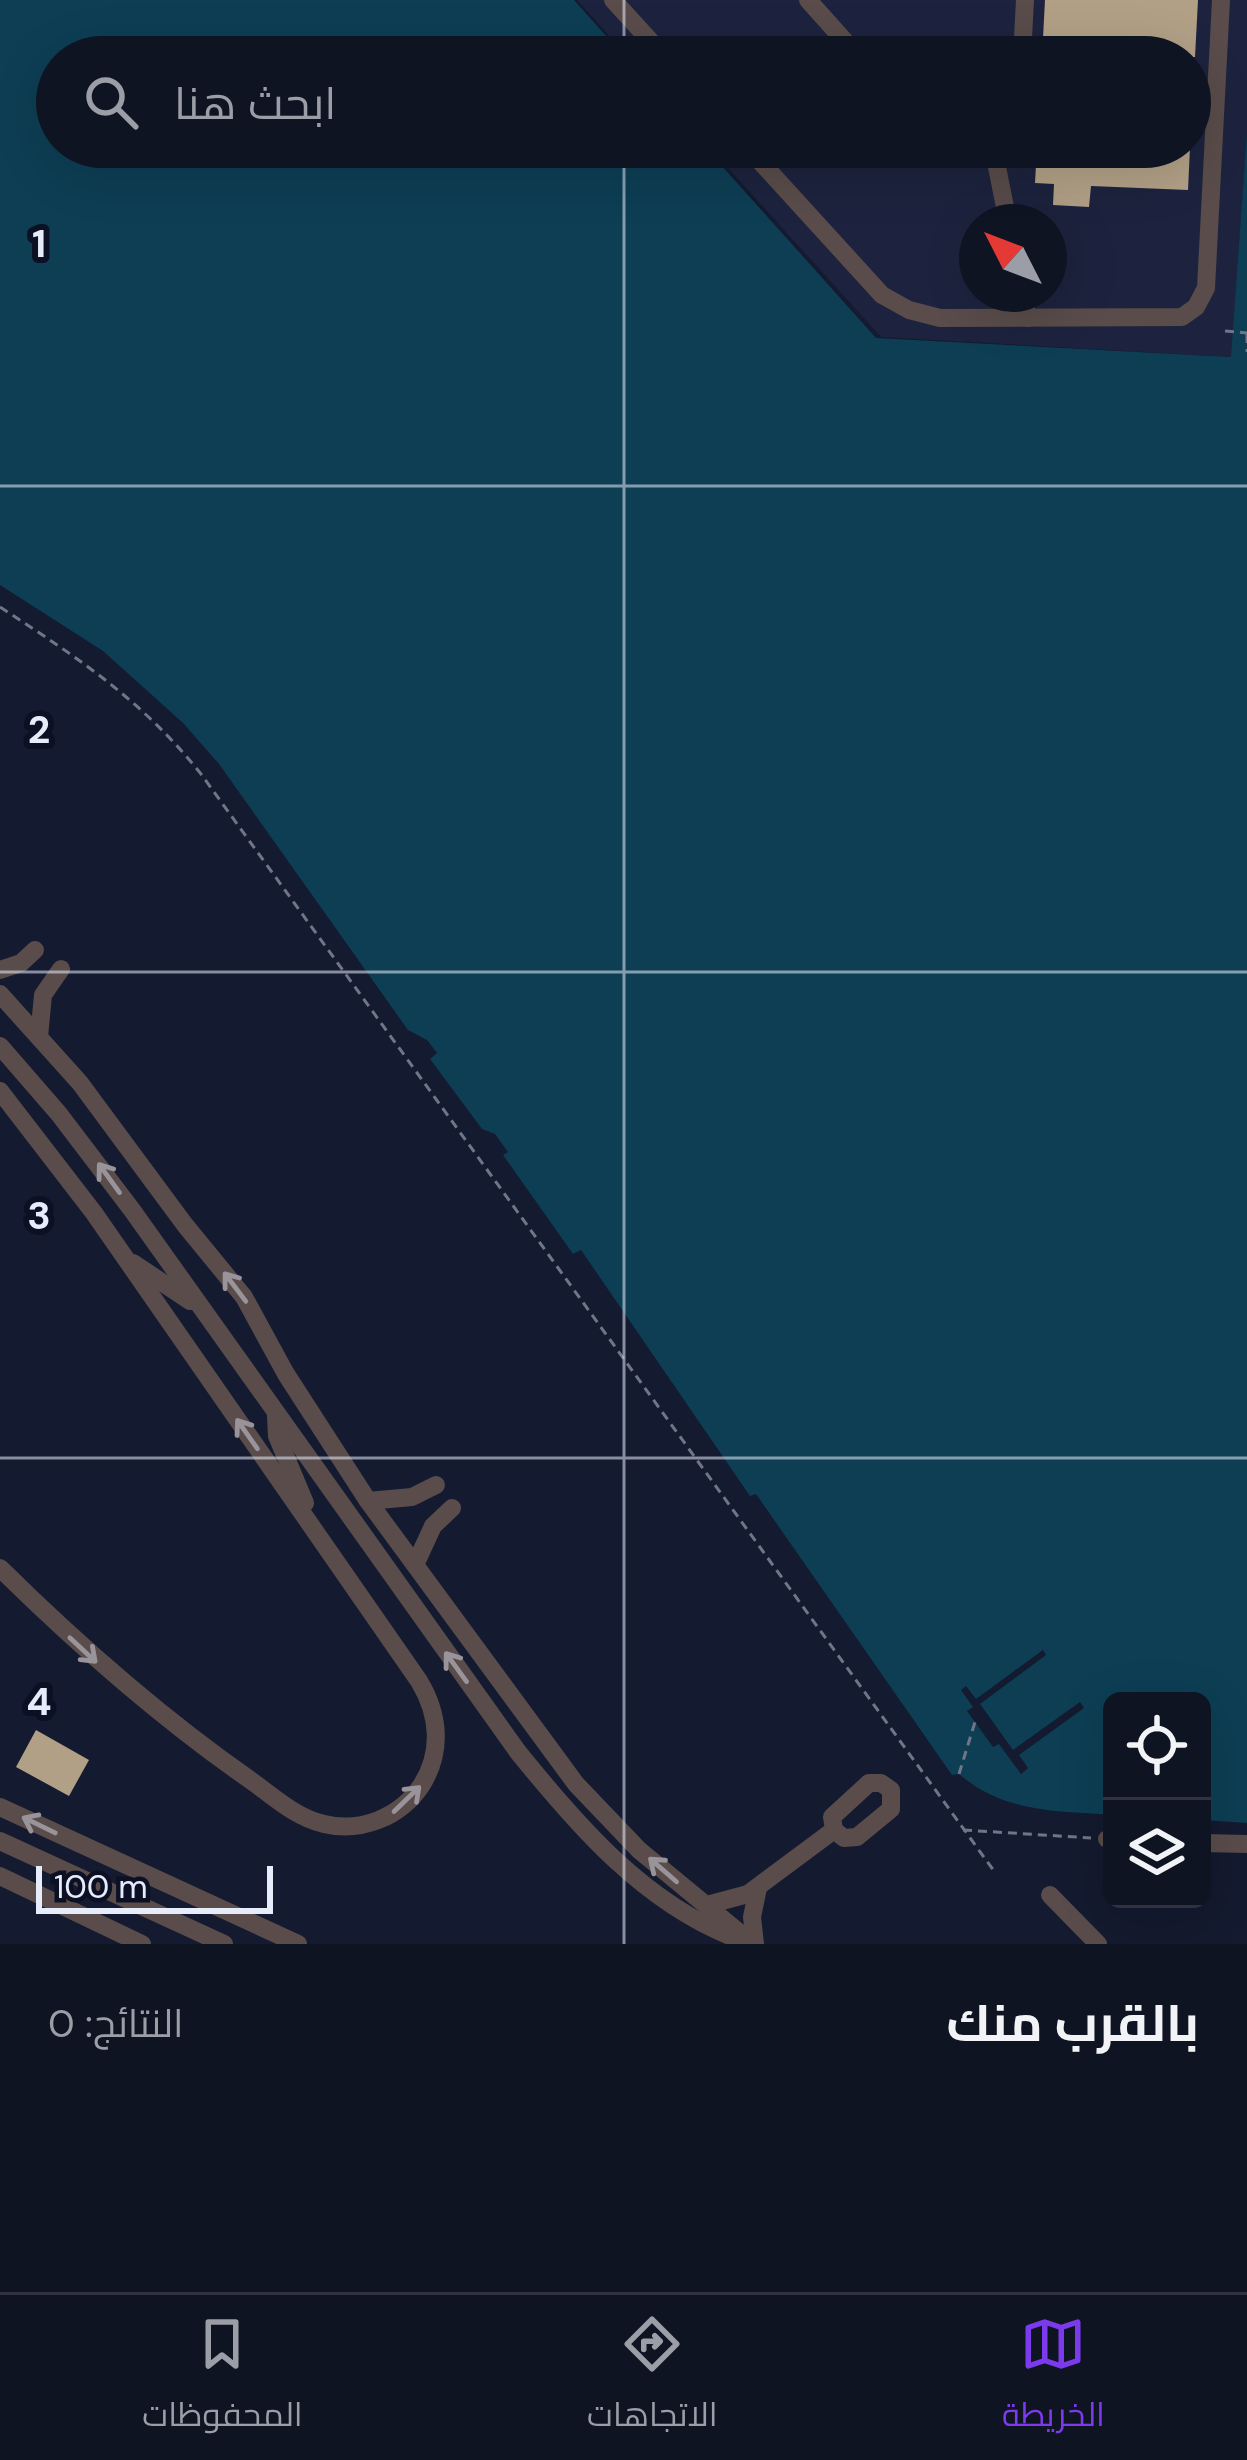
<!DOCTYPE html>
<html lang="ar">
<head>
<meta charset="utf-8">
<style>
	body { margin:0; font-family:"DM Sans",Cairo,sans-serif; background:#181d2b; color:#f1f3f6; direction:rtl }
	.controls { position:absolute; right:36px; bottom:36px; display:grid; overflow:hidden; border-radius:18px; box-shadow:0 12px 48px #0002 }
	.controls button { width:108px; height:108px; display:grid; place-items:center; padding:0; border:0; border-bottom:3px solid #2f3341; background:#0f1423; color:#f1f3f6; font:60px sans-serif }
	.compass { position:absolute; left:959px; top:204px; width:108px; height:108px; border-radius:50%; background:#0f1423; box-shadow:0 12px 48px #0002; rotate:312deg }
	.scale { position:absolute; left:36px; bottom:30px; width:237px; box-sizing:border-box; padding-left:12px; border:6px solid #e7ecfb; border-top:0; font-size:33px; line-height:42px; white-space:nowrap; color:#e7ecfb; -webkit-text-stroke:9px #0c1024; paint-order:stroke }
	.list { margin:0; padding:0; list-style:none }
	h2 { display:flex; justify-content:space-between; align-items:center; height:156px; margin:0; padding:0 48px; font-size:51px }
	h2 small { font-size:39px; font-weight:400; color:#9b9ea6 }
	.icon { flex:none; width:66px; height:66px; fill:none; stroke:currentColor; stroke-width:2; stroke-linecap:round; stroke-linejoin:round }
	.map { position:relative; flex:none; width:1247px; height:1944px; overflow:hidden; direction:ltr }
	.search { position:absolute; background:#0f1423; box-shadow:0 12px 48px #0002; left:36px; right:36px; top:36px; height:132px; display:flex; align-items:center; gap:30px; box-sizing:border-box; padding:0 42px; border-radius:66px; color:#9b9ea6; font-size:45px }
	.sheet { height:348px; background:#0f1423 }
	nav { display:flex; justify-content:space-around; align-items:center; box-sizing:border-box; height:168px; border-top:3px solid #2f3341; background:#0f1423; font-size:33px; color:#9b9ea6 }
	nav a { display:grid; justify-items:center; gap:6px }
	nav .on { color:#7c3aed }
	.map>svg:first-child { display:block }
	.built { fill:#1d233e; fill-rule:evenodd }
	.water { fill:#0d3e54 }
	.pier { fill:#141a2f }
	.building { fill:#b1a086 }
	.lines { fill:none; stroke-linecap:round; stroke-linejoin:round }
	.path { stroke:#707588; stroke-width:3; stroke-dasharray:9 6; stroke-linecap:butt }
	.minor { stroke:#594c4b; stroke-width:18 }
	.oneway { stroke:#99949a }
	.grid { fill:none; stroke:#e7ecfb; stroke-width:3; stroke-opacity:0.55 }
	.grid-label { font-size:39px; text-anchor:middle; font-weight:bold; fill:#e7ecfb; stroke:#0c1024; stroke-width:12; stroke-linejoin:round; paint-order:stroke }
</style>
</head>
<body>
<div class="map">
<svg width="1247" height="1944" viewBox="0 0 1247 1944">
	<rect width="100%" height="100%" fill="#141a2f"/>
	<path class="built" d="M577,0H1247V132L1232,357L881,337L709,147H1190V57H628ZM977,222H1049V294H977Z"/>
	<path class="water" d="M0,0H574L625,57H57V147H705L876,338L1231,357L1247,132V1823L1202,1820V1701H1112V1815C1056,1811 1004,1813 959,1774L952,1775L756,1494L750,1496L581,1250L573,1254L503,1155L508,1152L495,1134L482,1129L430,1059L437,1053L427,1040L408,1030L219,764L183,723L103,651L0,585Z"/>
	<polygon class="pier" points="1043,1650 1046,1655 980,1704 1013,1750 1080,1702 1084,1708 1019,1755 1028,1768 1021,1774 999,1744 993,1747 967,1711 973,1707 961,1690 966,1686 976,1699"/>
	<g class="building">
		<polygon points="1045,0 1198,0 1195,57 1042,57"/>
		<polygon points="1037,147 1190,147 1188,190 1091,186 1089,207 1053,205 1054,184 1035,183"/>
		<polygon points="36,1730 89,1760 69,1796 16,1767"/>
	</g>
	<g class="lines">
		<g class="path">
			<polyline points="1225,331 1247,333"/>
			<polyline points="1247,334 1247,352"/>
			<path d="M0,607C78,658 142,700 201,774L994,1871"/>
			<polyline points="959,1774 975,1722"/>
			<polyline points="963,1830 1091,1838"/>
		</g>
		<g class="minor">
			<polyline points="613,0 665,57"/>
			<polyline points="808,0 859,57"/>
			<polyline points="1022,57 1025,0"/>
			<polyline points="747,147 882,295 909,310 940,318 1182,317 1196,307 1206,288 1221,0"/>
			<polyline points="993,147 1008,222"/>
			<polyline points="1023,294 1028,318"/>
			<polyline points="0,970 21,963 35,950"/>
			<polyline points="0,994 80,1083 185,1225 244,1297 286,1374 368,1501 576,1784 639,1850 753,1944"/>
			<polyline points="39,1037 43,995 61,969"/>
			<path d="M0,1046L59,1114L132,1210L518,1752C577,1825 644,1903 735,1938"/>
			<path d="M0,1091L94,1213L419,1681C439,1714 443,1752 421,1786C400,1817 361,1833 324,1824C297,1818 275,1798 253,1782C161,1718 80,1647 0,1568"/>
			<polyline points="133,1263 190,1301"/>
			<polyline points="276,1416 277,1436 305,1503"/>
			<polyline points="368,1501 412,1497 436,1485"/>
			<polyline points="415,1565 433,1526 452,1508"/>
			<polygon points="869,1783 881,1783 891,1790 891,1809 857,1837 844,1838 834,1830 832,1817"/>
			<polyline points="0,1807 298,1944"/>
			<polyline points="1107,1839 1112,1839"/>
			<polyline points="0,1841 224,1944"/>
			<polyline points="1202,1843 1247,1844"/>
			<polyline points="0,1876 142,1944"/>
			<polyline points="1050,1895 1098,1944"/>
			<polyline points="707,1905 748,1894 834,1830"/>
			<polyline points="755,1944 752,1917 758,1888"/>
		</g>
	</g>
	<defs><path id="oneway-shaft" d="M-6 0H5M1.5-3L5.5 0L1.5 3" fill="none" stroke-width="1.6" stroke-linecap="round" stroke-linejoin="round" transform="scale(3)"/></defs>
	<g class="oneway">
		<use href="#oneway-shaft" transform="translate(109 1178) rotate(-126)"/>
		<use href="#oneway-shaft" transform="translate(235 1287) rotate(-127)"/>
		<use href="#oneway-shaft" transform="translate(247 1434) rotate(-125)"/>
		<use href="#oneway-shaft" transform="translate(83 1650) rotate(43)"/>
		<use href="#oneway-shaft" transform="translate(456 1667) rotate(-126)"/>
		<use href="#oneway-shaft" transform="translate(407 1799) rotate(-44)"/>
		<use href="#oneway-shaft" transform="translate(39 1825) rotate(-154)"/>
		<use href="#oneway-shaft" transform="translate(663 1870) rotate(-139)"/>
	</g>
	<path class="grid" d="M624,0V57M624,147V1944M0,486H1247M0,972H1247M0,1458H1247"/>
	<g class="grid-label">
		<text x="39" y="257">1</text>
		<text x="39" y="743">2</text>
		<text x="39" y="1229">3</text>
		<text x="39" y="1715">4</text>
	</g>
</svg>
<div class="controls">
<button><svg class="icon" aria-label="locate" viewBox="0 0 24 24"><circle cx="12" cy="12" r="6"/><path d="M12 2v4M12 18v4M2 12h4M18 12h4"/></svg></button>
<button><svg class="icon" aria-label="layers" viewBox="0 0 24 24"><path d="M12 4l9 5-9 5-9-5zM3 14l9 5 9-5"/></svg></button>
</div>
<svg class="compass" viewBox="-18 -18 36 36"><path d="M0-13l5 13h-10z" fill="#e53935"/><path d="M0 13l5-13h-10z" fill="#9b9ea6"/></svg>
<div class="scale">100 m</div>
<div class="search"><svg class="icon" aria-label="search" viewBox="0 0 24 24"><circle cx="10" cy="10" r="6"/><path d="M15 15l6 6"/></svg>ابحث هنا</div>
</div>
<section class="sheet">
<h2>بالقرب منك<small>النتائج: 0</small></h2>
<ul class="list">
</ul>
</section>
<nav>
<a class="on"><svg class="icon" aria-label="map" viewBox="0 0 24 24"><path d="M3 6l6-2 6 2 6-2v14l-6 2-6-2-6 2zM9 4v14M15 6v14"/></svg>الخريطة</a>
<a><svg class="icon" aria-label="directions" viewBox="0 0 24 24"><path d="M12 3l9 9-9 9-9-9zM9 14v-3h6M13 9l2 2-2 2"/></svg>الاتجاهات</a>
<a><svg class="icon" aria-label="saved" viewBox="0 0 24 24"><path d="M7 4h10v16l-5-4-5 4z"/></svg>المحفوظات</a>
</nav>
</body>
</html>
